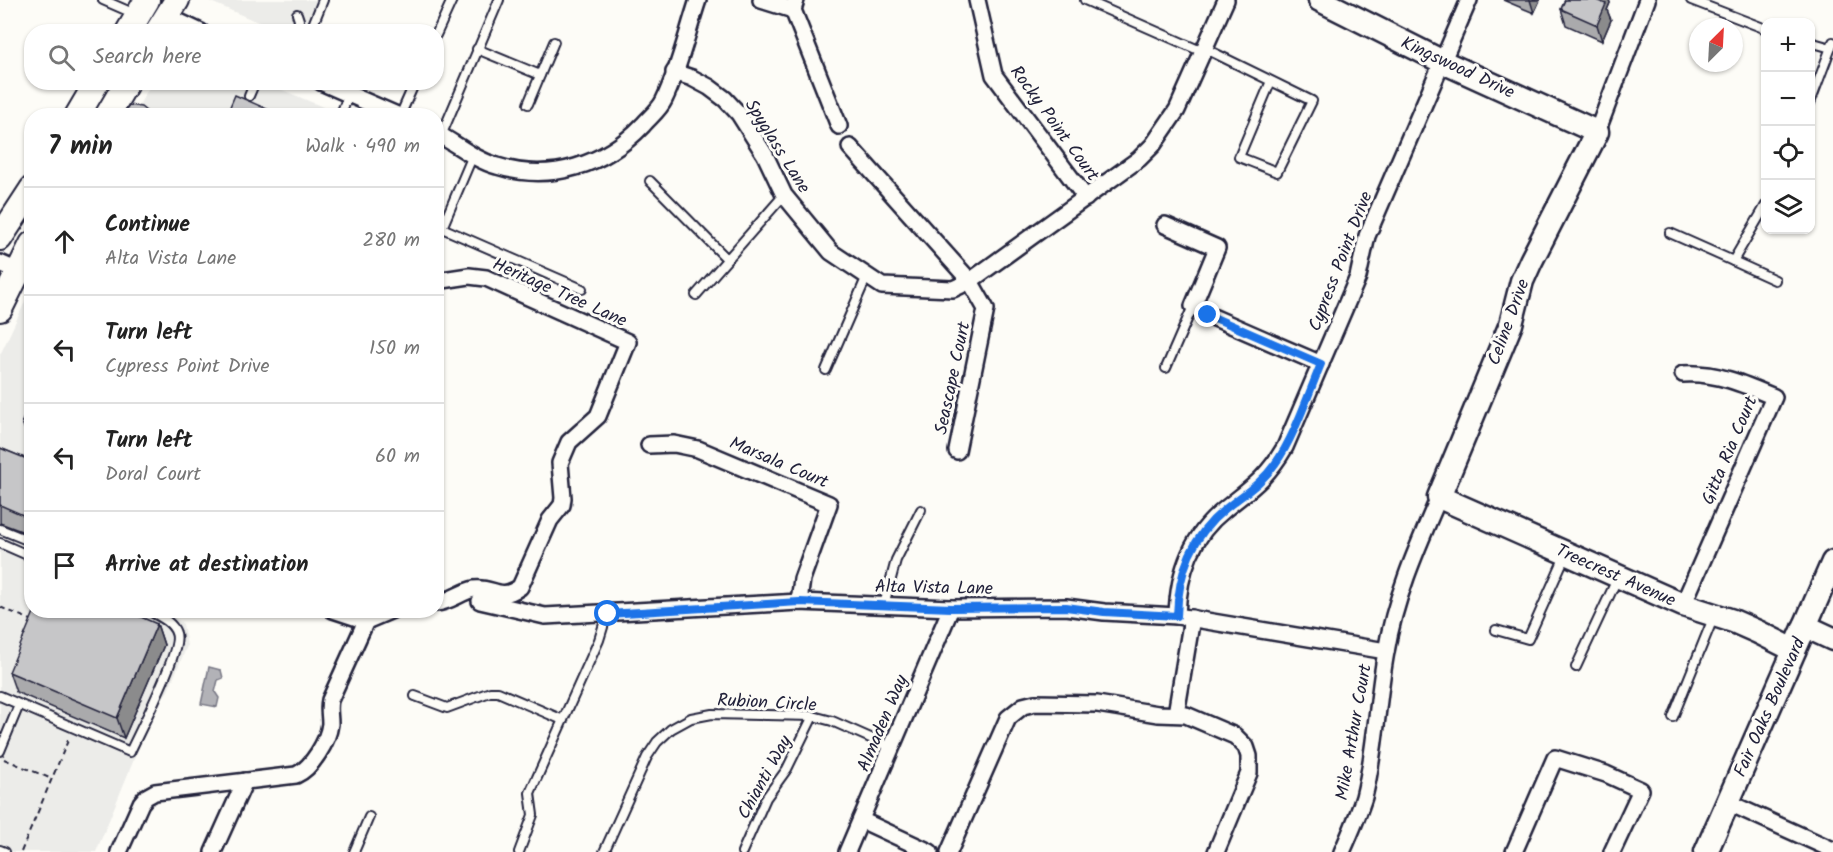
<!DOCTYPE html>
<html lang="en">
<head>
<meta charset="utf-8">
<style>
	body { margin:0; font-family:Kalam,sans-serif; background:#f2f2f2; color:#222 }
	.controls { position:absolute; right:18px; top:18px; display:grid; overflow:hidden; border-radius:12px; box-shadow:0 2px 4px #0004 }
	.controls button { width:54px; height:54px; display:grid; place-items:center; padding:0; border:0; border-bottom:2px solid #e0e0e0; background:#fff; color:#222; font:30px sans-serif }
	.compass { position:absolute; left:1689px; top:18px; width:54px; height:54px; border-radius:50%; background:#fff; box-shadow:0 2px 4px #0004; rotate:24deg }
	.stop { position:absolute; width:18px; height:18px; margin:-14px; border:4px solid #1a73e8; border-radius:50%; background:#fff }
	.stop.end { background:#1a73e8; border-color:#fff; box-shadow:0 2px 6px #0008 }
	.list { margin:0; padding:0; list-style:none }
	h2 { display:flex; justify-content:space-between; align-items:center; height:78px; margin:0; padding:0 24px; font-size:26px }
	h2 small { font-size:20px; font-weight:400; color:#767676 }
	.list li { display:grid; grid-template-columns:39px 1fr auto; gap:18px; align-items:center; box-sizing:border-box; height:108px; padding:0 24px; border-top:2px solid #e0e0e0 }
	.list b { display:block; font-size:22px; white-space:nowrap }
	.list p { margin:0; font-size:20px; white-space:nowrap; color:#767676 }
	.list em { font-size:20px; font-style:normal; color:#767676 }
	.icon { flex:none; width:33px; height:33px; fill:none; stroke:currentColor; stroke-width:2; stroke-linecap:round; stroke-linejoin:round }
	.map { position:relative; flex:none; width:1833px; height:852px; overflow:hidden }
	.search { position:absolute; background:#fff; box-shadow:0 2px 4px #0004; left:24px; top:24px; width:420px; height:66px; display:flex; align-items:center; gap:15px; box-sizing:border-box; padding:0 21px; border-radius:24px; color:#767676; font-size:22px }
	.panel { position:absolute; background:#fff; box-shadow:0 2px 4px #0004; left:24px; top:108px; width:420px; height:510px; border-radius:24px }
	.map>svg:first-child { display:block }
	.built { fill:#ecece9 }
	.water { fill:#b2b2b7; stroke:#787885; stroke-width:1.5 }
	.lines { fill:none; stroke-linecap:round; stroke-linejoin:round }
	.lane-casing { stroke:#22223b; stroke-width:12 }
	.street-casing { stroke:#22223b; stroke-width:20 }
	.secondary-casing { stroke:#22223b; stroke-width:27 }
	.primary-casing { stroke:#22223b; stroke-width:28 }
	.path { stroke:#22223b; stroke-width:2; stroke-dasharray:6 4.5; stroke-linecap:butt }
	.lane { stroke:#fdfcf7; stroke-width:8 }
	.street { stroke:#fdfcf7; stroke-width:15 }
	.secondary { stroke:#fdfcf7; stroke-width:22 }
	.primary { stroke:#fdfcf7; stroke-width:24 }
	.wall { fill:#aaaaac; stroke:#22223b; stroke-width:1.5 }
	.shaded-wall { fill:#8b8b8c; stroke:#22223b; stroke-width:1.5 }
	.building { fill:#c6c6c8; stroke:#22223b; stroke-width:1.5 }
	.route { stroke:#1a73e8; stroke-width:8 }
	.labels { text-anchor:middle; stroke-width:6; stroke-linejoin:round; paint-order:stroke }
	.street-label { font-size:18px; fill:#22223b; stroke:#fdfcf7 }
</style>
</head>
<body>
<div class="map">
<svg width="1833" height="852" viewBox="0 0 1833 852">
	<rect width="100%" height="100%" fill="#fdfcf7"/>
	<filter id="ink" filterUnits="userSpaceOnUse"><feTurbulence type="fractalNoise" baseFrequency=".0167" numOctaves="2"/><feDisplacementMap in="SourceGraphic" scale="12" xChannelSelector="R" yChannelSelector="G"/><feConvolveMatrix kernelMatrix="1 2 1 2 8 2 1 2 1" color-interpolation-filters="sRGB"/></filter>
	<g filter="url(#ink)">
		<g class="built">
			<polygon points="212,0 329,0 316,32 279,31 211,2"/>
			<polygon points="152,82 266,83 323,107 320,116 133,116"/>
			<polygon points="31,289 31,460 0,447 0,355"/>
			<polygon points="0,539 31,553 32,610 166,611 183,624 187,646 168,691 155,708 96,852 0,852"/>
		</g>
		<polygon class="water" points="209,667 221,670 223,678 218,680 215,692 219,698 217,707 201,704"/>
		<g class="lines">
			<defs>
				<g id="lane">
					<polyline points="103,0 135,14"/>
					<polyline points="1085,0 1203,52"/>
					<polyline points="1691,0 1766,29"/>
					<polyline points="297,32 299,20 297,14"/>
					<polyline points="310,32 323,0"/>
					<polyline points="436,35 452,0"/>
					<polyline points="1810,42 1831,48"/>
					<polyline points="1204,48 1312,101 1277,172 1239,157 1271,81"/>
					<polyline points="477,49 540,75"/>
					<polyline points="249,96 255,82"/>
					<polyline points="1810,103 1833,42"/>
					<polyline points="528,104 554,42"/>
					<polyline points="340,116 349,94"/>
					<polyline points="400,116 415,82"/>
					<polyline points="441,136 499,0"/>
					<polyline points="473,155 442,228 582,289"/>
					<polyline points="650,181 727,259"/>
					<polyline points="1670,233 1733,261 1766,205"/>
					<polyline points="1733,261 1775,280"/>
					<polyline points="696,295 784,195"/>
					<polyline points="1166,368 1193,306"/>
					<polyline points="826,370 867,276"/>
					<polyline points="0,529 32,542"/>
					<polyline points="0,543 32,557"/>
					<polyline points="884,605 896,560 921,510"/>
					<polyline points="1496,630 1528,639 1566,554"/>
					<polyline points="1576,667 1618,577"/>
					<path d="M0,696L130,752C139,732 183,649 176,633C172,621 158,616 148,610"/>
					<polyline points="415,696 447,708 490,692 498,692 563,720"/>
					<polyline points="1673,717 1714,616"/>
					<polyline points="0,751 19,705"/>
					<polyline points="0,850 5,852"/>
					<polyline points="354,852 369,817"/>
					<polyline points="519,852 533,815 530,793 599,640 607,614"/>
					<polyline points="604,852 647,757 657,742 671,729 691,718 712,714 813,716 832,721 893,748"/>
					<polyline points="742,852 766,798 787,769 813,716"/>
				</g>
				<g id="street">
					<polyline points="761,0 793,10"/>
					<polyline points="796,0 793,10 839,126"/>
					<polyline points="977,0 994,75 1086,198"/>
					<polyline points="167,16 201,32"/>
					<polyline points="674,72 692,78 709,87 725,99 739,114 765,155 784,195 831,252 882,286 953,289 970,281 1139,159 1153,145 1177,110 1226,0"/>
					<polyline points="321,82 399,116"/>
					<polyline points="1597,132 1647,0"/>
					<path d="M436,133C457,144 475,160 497,166C551,183 605,165 643,125C650,117 660,109 664,100C679,69 687,33 698,0"/>
					<polyline points="850,147 970,281 986,309 957,451"/>
					<polyline points="1165,225 1217,248 1193,306 1208,315 1321,364"/>
					<polyline points="0,263 32,277"/>
					<path d="M436,281L469,276L486,278L628,342L598,416L569,442L560,463L563,498L562,505L550,520L520,587C499,602 493,586 474,589C461,592 450,602 436,603"/>
					<path d="M1683,374C1716,372 1744,384 1774,397L1683,605"/>
					<polyline points="649,445 674,444 698,449 829,504 802,579 799,602"/>
					<polyline points="480,601 545,616 799,602 951,608 1066,607 1104,612 1177,616 1386,651"/>
					<polyline points="333,610 366,621 392,610"/>
					<path d="M1177,616C1178,575 1191,536 1224,510C1251,488 1267,478 1285,447L1358,277L1367,236L1469,0"/>
					<polyline points="1176,714 1192,618"/>
					<polyline points="1727,802 1833,850"/>
					<polyline points="861,820 930,852"/>
					<path d="M119,852L141,803L146,797L155,792L296,775C312,768 328,741 330,724C330,715 328,709 330,700L366,621"/>
					<polyline points="213,852 245,781"/>
					<polyline points="847,852 951,608"/>
					<polyline points="949,852 1008,718 1023,706 1035,703 1097,704 1158,714 1186,715 1235,736 1246,747 1249,756 1249,773 1216,852"/>
					<path d="M1342,852C1350,834 1358,816 1364,797C1376,750 1377,700 1386,652C1395,597 1417,548 1439,497"/>
					<polyline points="1514,852 1555,758 1606,774 1641,790 1612,852"/>
				</g>
				<g id="secondary">
					<polyline points="1320,0 1443,62 1597,132 1531,261 1522,281 1511,324 1439,497 1683,605 1733,621 1758,632 1794,650"/>
					<polyline points="1805,626 1833,639"/>
					<polyline points="1706,852 1833,562"/>
				</g>
				<g id="primary">
					<polyline points="128,32 147,0"/>
					<polyline points="157,32 177,0"/>
					<polyline points="77,116 97,82"/>
					<polyline points="107,116 127,82"/>
					<polyline points="0,238 32,189"/>
					<polyline points="0,309 32,244"/>
				</g>
			</defs>
			<use href="#lane" class="lane-casing"/>
			<use href="#street" class="street-casing"/>
			<use href="#secondary" class="secondary-casing"/>
			<use href="#primary" class="primary-casing"/>
			<g class="path">
				<polyline points="0,607 31,620"/>
				<polyline points="4,759 52,779"/>
				<polyline points="21,852 69,738"/>
			</g>
			<use href="#lane" class="lane"/>
			<use href="#street" class="street"/>
			<use href="#secondary" class="secondary"/>
			<use href="#primary" class="primary"/>
		</g>
		<g class="wall">
			<polygon points="1503,0 1540,0 1534,13"/>
			<polygon points="1565,0 1609,0 1610,3 1607,10 1611,20 1602,41 1566,25 1561,9"/>
			<polygon points="32,400 32,443 30,443 22,422"/>
			<polygon points="0,448 32,461 32,535 0,523"/>
			<polygon points="157,624 164,645 124,738 16,692 9,672"/>
		</g>
		<g class="shaded-wall">
			<polygon points="1530,0 1540,0 1534,13"/>
			<polygon points="1599,0 1609,0 1610,3 1607,10 1611,20 1602,41 1597,25"/>
			<polygon points="157,624 164,645 124,738 117,718"/>
		</g>
		<g class="building">
			<polygon points="1565,0 1599,0 1598,1 1606,4 1597,25 1561,9"/>
			<polygon points="235,95 276,113 276,116 226,116"/>
			<polygon points="129,105 141,107 152,116 121,116"/>
			<polygon points="32,400 32,426 22,422"/>
			<polygon points="0,448 32,461 32,519 0,505"/>
			<polygon points="35,610 125,610 157,624 117,718 9,672"/>
		</g>
	</g>
	<g class="lines" filter="url(#ink)">
		<path class="route" d="M608,614L799,602L951,608L1066,607L1104,612L1177,616C1178,575 1191,537 1224,510C1242,495 1261,484 1275,464C1294,438 1308,395 1321,364L1208,315"/>
	</g>
	<g class="labels">
		<g class="street-label">
			<text transform="translate(1458 67) rotate(25)" y="6">Kingswood Drive</text>
			<text transform="translate(1055 123) rotate(54)" y="6">Rocky Point Court</text>
			<text transform="translate(778 146) rotate(58)" y="6">Spyglass Lane</text>
			<text transform="translate(1340 261) rotate(-69)" y="6">Cypress Point Drive</text>
			<text transform="translate(560 292) rotate(24)" y="6">Heritage Tree Lane</text>
			<text transform="translate(1508 322) rotate(-70)" y="6">Celine Drive</text>
			<text transform="translate(952 378) rotate(-78)" y="6">Seascape Court</text>
			<text transform="translate(1729 450) rotate(-67)" y="6">Gitta Ria Court</text>
			<text transform="translate(779 462) rotate(23)" y="6">Marsala Court</text>
			<text transform="translate(1616 575) rotate(24)" y="6">Treecrest Avenue</text>
			<text transform="translate(934 587) rotate(1)" y="6">Alta Vista Lane</text>
			<text transform="translate(767 702) rotate(3)" y="6">Rubion Circle</text>
			<text transform="translate(1769 707) rotate(-66)" y="6">Fair Oaks Boulevard</text>
			<text transform="translate(882 723) rotate(-67)" y="6">Almaden Way</text>
			<text transform="translate(1353 732) rotate(-80)" y="6">Mike Arthur Court</text>
			<text transform="translate(764 777) rotate(-61)" y="6">Chianti Way</text>
		</g>
	</g>
</svg>
<div class="controls">
<button>+</button>
<button>−</button>
<button><svg class="icon" aria-label="locate" viewBox="0 0 24 24"><circle cx="12" cy="12" r="6"/><path d="M12 2v4M12 18v4M2 12h4M18 12h4"/></svg></button>
<button><svg class="icon" aria-label="layers" viewBox="0 0 24 24"><path d="M12 4l9 5-9 5-9-5zM3 14l9 5 9-5"/></svg></button>
</div>
<svg class="compass" viewBox="-18 -18 36 36"><path d="M0-13l5 13h-10z" fill="#e53935"/><path d="M0 13l5-13h-10z" fill="#767676"/></svg>
<div class="stop" style="left:608px;top:614px"></div>
<div class="stop end" style="left:1208px;top:315px"></div>
<div class="search"><svg class="icon" aria-label="search" viewBox="0 0 24 24"><circle cx="10" cy="10" r="6"/><path d="M15 15l6 6"/></svg>Search here</div>
<section class="panel">
<h2>7 min<small>Walk · 490 m</small></h2>
<ul class="list">
<li><svg class="icon" aria-label="ahead" viewBox="0 0 24 24"><path d="M12 20V5M6 11l6-6 6 6"/></svg><div><b>Continue</b><p>Alta Vista Lane</p></div><em>280 m</em></li>
<li><svg class="icon" aria-label="left" viewBox="0 0 24 24"><path d="M17 20v-9H6M10 6l-5 5 5 5"/></svg><div><b>Turn left</b><p>Cypress Point Drive</p></div><em>150 m</em></li>
<li><svg class="icon" aria-label="left" viewBox="0 0 24 24"><path d="M17 20v-9H6M10 6l-5 5 5 5"/></svg><div><b>Turn left</b><p>Doral Court</p></div><em>60 m</em></li>
<li><svg class="icon" aria-label="arrive" viewBox="0 0 24 24"><path d="M6 21V4h12l-3 4 3 4H6"/></svg><div><b>Arrive at destination</b></div></li>
</ul>
</section>
</div>
</body>
</html>
